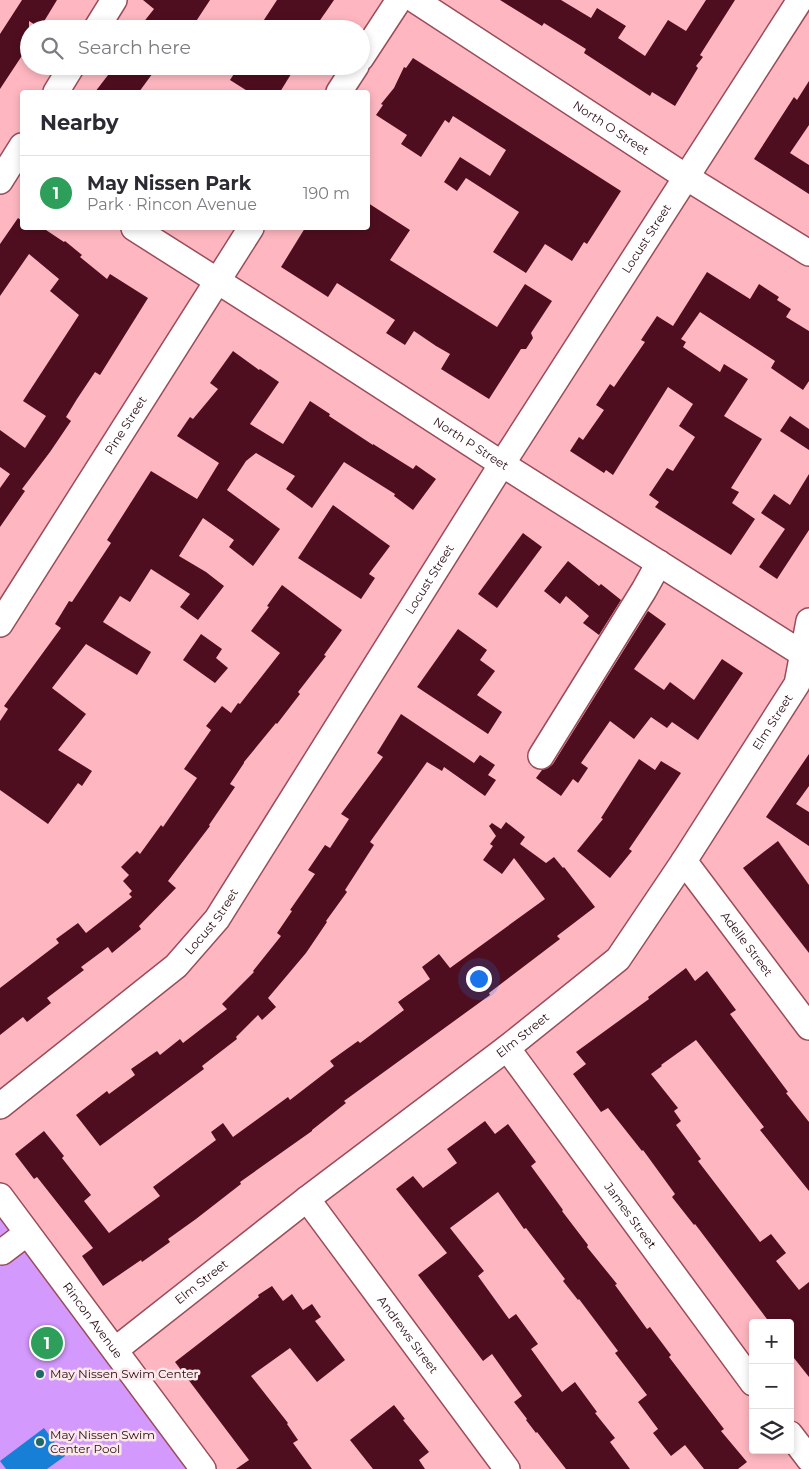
<!DOCTYPE html>
<html lang="en">
<head>
<meta charset="utf-8">
<style>
	body { margin:0; font-family:Montserrat,sans-serif; background:#f2f2f3; color:#2b2b33 }
	.controls { position:absolute; right:15px; bottom:15px; display:grid; overflow:hidden; border-radius:5px; box-shadow:0 2px 8px #0003 }
	.controls button { width:45px; height:45px; display:grid; place-items:center; padding:0; border:0; border-bottom:1px solid #e1e1e2; background:#fff; color:#2b2b33; font:25px sans-serif }
	.you { position:absolute; left:478px; top:978px; width:18px; height:18px; margin:-12px; border:4px solid #fff; border-radius:50%; background:#1a73e8; box-shadow:0 0 0 8px #1a73e833 }
	.badge { display:grid; place-items:center; width:32px; height:32px; border-radius:50%; background:#0f766e; color:#fff; font-size:16px; font-weight:700 }
	.pin { position:absolute; translate:-50% -50%; border:2px solid #fff; box-shadow:0 1px 5px #0006 }
	.list { margin:0; padding:0; list-style:none }
	h2 { display:flex; justify-content:space-between; align-items:center; height:65px; margin:0; padding:0 20px; font-size:21px }
	h2 small { font-size:16px; font-weight:400; color:#7c7c81 }
	.list li { display:grid; grid-template-columns:32px 1fr auto; gap:15px; align-items:center; box-sizing:border-box; height:75px; padding:0 20px; border-top:1px solid #e1e1e2 }
	.list b { display:block; font-size:19px; white-space:nowrap }
	.list p { margin:0; font-size:16px; white-space:nowrap; color:#7c7c81 }
	.list em { font-size:16px; font-style:normal; color:#7c7c81 }
	.icon { flex:none; width:28px; height:28px; fill:none; stroke:currentColor; stroke-width:2; stroke-linecap:round; stroke-linejoin:round }
	.map { position:relative; flex:none; width:809px; height:1469px; overflow:hidden }
	.search { position:absolute; background:#fff; box-shadow:0 2px 8px #0003; left:20px; top:20px; width:350px; height:55px; display:flex; align-items:center; gap:12px; box-sizing:border-box; padding:0 18px; border-radius:28px; color:#7c7c81; font-size:19px }
	.panel { position:absolute; background:#fff; box-shadow:0 2px 8px #0003; left:20px; top:90px; width:350px; height:140px; border-radius:5px }
	.map>svg:first-child { display:block }
	.green { fill:#d399fc }
	.water { fill:#187fd6 }
	.building { fill:#4f0e1f }
	.lines { fill:none; stroke-linecap:round; stroke-linejoin:round }
	.minor-casing { stroke:#9a4c59; stroke-width:28 }
	.minor { stroke:#fff; stroke-width:25 }
	.poi-dot { fill:#1d6965; stroke:#fbe8ea; stroke-width:2 }
	.labels { text-anchor:middle; stroke-width:5; stroke-linejoin:round; paint-order:stroke }
	.street-label { font-size:12px; fill:#2c0d13; stroke:#fbe8ea }
	.poi-label { font-size:12px; fill:#2c0d13; stroke:#fbe8ea; text-anchor:start }
</style>
</head>
<body>
<div class="map">
<svg width="809" height="1469" viewBox="0 0 809 1469">
	<rect width="100%" height="100%" fill="#feb7c0"/>
	<polygon class="green" points="0,1218 187,1469 0,1469"/>
	<polygon class="water" points="44,1428 65,1456 47,1469 6,1469 0,1461"/>
	<g class="building">
		<polygon points="22,0 57,0 40,28 29,21 29,45 0,89 0,34"/>
		<polygon points="143,0 210,0 191,29 138,29 154,9"/>
		<polygon points="277,0 334,0 314,29 258,29"/>
		<polygon points="500,0 561,0 591,18 597,8 626,26 618,38 645,56 668,20 686,31 706,0 735,0 700,55 703,57 696,66 698,68 675,106 652,92 650,96 584,53 586,49 544,23 542,26"/>
		<polygon points="413,58 621,191 587,244 584,242 572,261 545,244 526,273 493,252 519,212 466,178 457,191 444,182 460,157 490,176 506,150 453,116 449,123 445,120 421,157 401,144 407,135 376,115 383,105 381,104 394,88 404,67 406,68"/>
		<polygon points="115,66 158,66 139,92 95,92"/>
		<polygon points="239,66 296,66 280,92 249,92 230,80"/>
		<polygon points="809,81 809,125 790,153 809,165 809,194 754,159 794,97 797,100"/>
		<polygon points="368,203 410,230 390,260 497,327 525,284 552,301 531,333 533,338 526,349 521,349 489,399 441,369 450,354 436,346 414,331 405,345 386,333 395,320 337,283 328,297 281,267 305,228 368,228"/>
		<polygon points="18,218 22,221 22,228 43,228 64,242 65,241 82,255 80,257 107,279 110,274 148,298 100,375 95,372 77,399 66,417 71,421 50,452 22,489 25,491 0,527 0,488 10,474 0,467 0,430 25,448 46,416 23,401 79,315 50,291 59,279 29,254 0,296 0,244"/>
		<polygon points="707,272 750,299 759,284 779,297 777,300 791,309 786,317 809,331 809,381 803,390 771,368 775,361 700,312 681,339 686,342 683,347 720,372 724,364 748,379 724,416 762,439 731,488 739,492 732,503 755,519 731,555 655,507 659,502 649,495 667,468 673,471 695,437 679,426 693,404 668,387 613,475 606,470 604,473 570,451 579,437 583,440 604,410 596,405 610,384 614,387 645,342 641,340 657,316 673,326"/>
		<polygon points="233,351 259,370 260,369 279,382 250,424 283,444 310,401 330,414 329,416 373,445 373,444 413,469 416,465 436,479 413,510 394,496 395,494 344,462 312,508 286,489 295,476 256,453 246,461 227,490 280,529 253,566 229,547 234,540 203,518 179,556 206,572 224,586 198,620 180,607 190,594 151,569 130,602 120,596 103,622 151,652 137,675 86,644 52,688 86,714 58,750 92,771 82,786 78,783 48,824 0,790 0,721 8,709 4,706 61,628 55,624 69,601 72,602 111,543 107,540 151,471 197,499 219,463 177,436 190,417 193,419 218,389 210,383"/>
		<polygon points="790,416 809,429 809,450 780,431"/>
		<polygon points="809,474 809,530 777,579 759,567 785,529 761,513 774,494 790,505"/>
		<polygon points="333,505 390,546 369,574 375,578 361,599 298,558"/>
		<polygon points="523,533 542,547 497,608 478,594"/>
		<polygon points="568,561 599,586 601,584 621,600 599,635 583,623 589,616 566,596 560,604 544,591"/>
		<polygon points="282,585 342,630 324,655 326,656 298,692 300,694 277,724 276,723 244,762 244,763 230,784 235,787 209,825 210,826 168,881 176,888 139,926 141,929 112,953 108,947 81,967 84,970 47,998 51,1003 27,1022 23,1017 0,1035 0,988 59,943 56,939 78,923 86,933 132,897 129,894 132,891 123,881 129,875 121,867 137,851 140,854 161,825 163,827 197,778 184,769 211,730 206,726 222,706 231,713 238,703 240,704 280,653 251,631 269,607 267,606"/>
		<polygon points="648,611 666,624 634,669 664,690 670,682 694,700 722,659 743,673 698,740 672,722 667,728 651,717 634,739 610,721 581,763 588,768 578,783 573,779 561,796 536,778 542,770 548,768 553,764"/>
		<polygon points="458,629 487,650 480,660 495,671 477,695 502,712 488,734 417,687"/>
		<polygon points="201,634 222,649 216,658 228,668 215,683 183,660"/>
		<polygon points="401,714 474,763 480,755 495,765 488,775 496,780 485,796 444,767 442,771 427,762 370,842 374,845 345,890 347,892 326,921 327,922 306,953 268,998 276,1007 262,1020 258,1015 236,1037 237,1039 202,1066 204,1069 100,1146 76,1115 107,1091 109,1094 135,1075 131,1069 157,1051 160,1055 180,1039 183,1043 227,1009 222,1004 254,972 253,971 281,936 277,933 292,911 290,910 315,874 308,870 325,845 330,848 349,819 341,814 383,757 377,753"/>
		<polygon points="809,754 809,786 796,804 809,812 809,846 766,817"/>
		<polygon points="639,759 655,770 661,761 681,773 629,849 632,851 610,878 577,851 603,819 601,818"/>
		<polygon points="506,822 525,837 520,844 546,863 554,857 563,868 564,867 595,907 557,936 560,939 489,993 490,995 344,1101 346,1103 312,1130 312,1131 240,1182 241,1184 196,1219 168,1239 170,1242 142,1262 141,1260 103,1286 82,1256 93,1248 37,1177 34,1179 15,1154 44,1131 64,1156 62,1158 91,1195 84,1201 109,1233 160,1196 153,1187 216,1140 211,1132 223,1123 233,1137 288,1097 290,1100 334,1066 330,1061 358,1041 360,1043 404,1010 398,1002 430,979 422,967 439,954 450,968 545,899 514,858 502,874 483,860 493,846 490,844 496,836 489,826 492,823 501,829"/>
		<polygon points="778,841 809,885 809,953 743,868"/>
		<polygon points="686,968 695,981 707,971 736,1010 730,1014 788,1092 786,1093 809,1122 809,1191 760,1130 764,1127 696,1040 661,1065 662,1066 651,1074 678,1108 674,1111 681,1121 676,1125 701,1159 698,1161 760,1242 771,1234 786,1253 776,1261 799,1290 809,1282 809,1377 790,1353 790,1323 770,1323 695,1224 694,1225 672,1197 675,1194 643,1150 642,1151 608,1108 601,1112 573,1074 586,1064 576,1052 649,999 648,997"/>
		<polygon points="485,1121 495,1134 508,1124 536,1162 531,1166 563,1210 562,1211 588,1245 587,1247 617,1284 615,1285 647,1329 650,1327 671,1355 669,1357 724,1429 721,1431 747,1462 738,1469 704,1469 685,1445 671,1456 653,1433 658,1429 638,1402 647,1395 615,1353 618,1351 579,1299 578,1300 563,1281 565,1279 526,1228 524,1229 498,1192 450,1228 484,1271 478,1276 509,1319 516,1314 538,1344 531,1349 562,1392 575,1382 597,1412 595,1413 615,1438 610,1442 630,1469 566,1469 537,1432 536,1433 526,1420 527,1419 514,1402 522,1396 492,1354 483,1361 418,1275 447,1253 396,1189 413,1176 423,1188 457,1163 447,1149"/>
		<polygon points="272,1286 283,1301 292,1294 303,1310 312,1304 321,1317 315,1321 345,1360 317,1382 290,1348 251,1376 288,1423 287,1424 298,1440 293,1443 312,1469 236,1469 249,1460 175,1362 259,1297 258,1295"/>
		<polygon points="394,1405 405,1419 403,1420 429,1452 419,1460 425,1469 373,1469 350,1440"/>
	</g>
	<g class="lines">
		<defs>
			<g id="minor">
				<path id="s1" d="M415,0L686,177L809,253"/>
				<polyline points="96,29 114,0"/>
				<polyline points="361,58 399,0"/>
				<polyline points="56,92 72,66"/>
				<polyline points="339,92 356,66"/>
				<polyline points="0,181 22,146"/>
				<path id="s2" d="M134,228L287,325L502,464L809,658"/>
				<path id="s3" d="M0,624L251,228"/>
				<polyline points="541,756 644,590 659,563"/>
				<path id="s4" d="M684,861L809,1027"/>
				<path id="s5" d="M507,1048L753,1383"/>
				<path id="s6" d="M0,1106L176,966L217,919L502,464L800,0"/>
				<path id="s7" d="M0,1196L203,1469"/>
				<path id="s8" d="M307,1199L507,1469"/>
				<polyline points="2,1252 27,1233"/>
				<path id="s9" d="M115,1350L307,1199L507,1048L618,959L684,861L797,684L809,621"/>
				<polyline points="790,1434 809,1459"/>
			</g>
		</defs>
		<use href="#minor" class="minor-casing"/>
		<use href="#minor" class="minor"/>
	</g>
	<g class="poi-dot">
		<circle cx="40" cy="1374" r="5"/>
		<circle cx="40" cy="1442" r="5"/>
	</g>
	<g class="labels">
		<g class="street-label">
			<text dy="4" stroke="none"><textPath href="#s1" startOffset="234">North O Street</textPath></text>
			<text dy="4" stroke="none"><textPath href="#s6" startOffset="1092">Locust Street</textPath></text>
			<text dy="4" stroke="none"><textPath href="#s3" startOffset="235">Pine Street</textPath></text>
			<text dy="4" stroke="none"><textPath href="#s2" startOffset="400">North P Street</textPath></text>
			<text dy="4" stroke="none"><textPath href="#s6" startOffset="688">Locust Street</textPath></text>
			<text dy="4" stroke="none"><textPath href="#s9" startOffset="920">Elm Street</textPath></text>
			<text dy="4" stroke="none"><textPath href="#s6" startOffset="282">Locust Street</textPath></text>
			<text dy="4" stroke="none"><textPath href="#s4" startOffset="104">Adelle Street</textPath></text>
			<text dy="4" stroke="none"><textPath href="#s9" startOffset="515">Elm Street</textPath></text>
			<text dy="4" stroke="none"><textPath href="#s5" startOffset="208">James Street</textPath></text>
			<text dy="4" stroke="none"><textPath href="#s9" startOffset="110">Elm Street</textPath></text>
			<text dy="4" stroke="none"><textPath href="#s7" startOffset="155">Rincon Avenue</textPath></text>
			<text dy="4" stroke="none"><textPath href="#s8" startOffset="169">Andrews Street</textPath></text>
		</g>
		<g class="poi-label">
			<text x="50" y="1378">May Nissen Swim Center</text>
			<text x="50" y="1439">May Nissen Swim<tspan x="50" dy="14">Center Pool</tspan></text>
		</g>
	</g>
</svg>
<div class="controls">
<button>+</button>
<button>−</button>
<button><svg class="icon" aria-label="layers" viewBox="0 0 24 24"><path d="M12 4l9 5-9 5-9-5zM3 14l9 5 9-5"/></svg></button>
</div>
<div class="you"></div>
<div class="pin badge" style="left:47px;top:1343px;background:#2e9e5b">1</div>
<div class="search"><svg class="icon" aria-label="search" viewBox="0 0 24 24"><circle cx="10" cy="10" r="6"/><path d="M15 15l6 6"/></svg>Search here</div>
<section class="panel">
<h2>Nearby<small></small></h2>
<ul class="list">
<li><span class="badge" style="background:#2e9e5b">1</span><div><b>May Nissen Park</b><p>Park · Rincon Avenue</p></div><em>190 m</em></li>
</ul>
</section>
</div>
</body>
</html>
